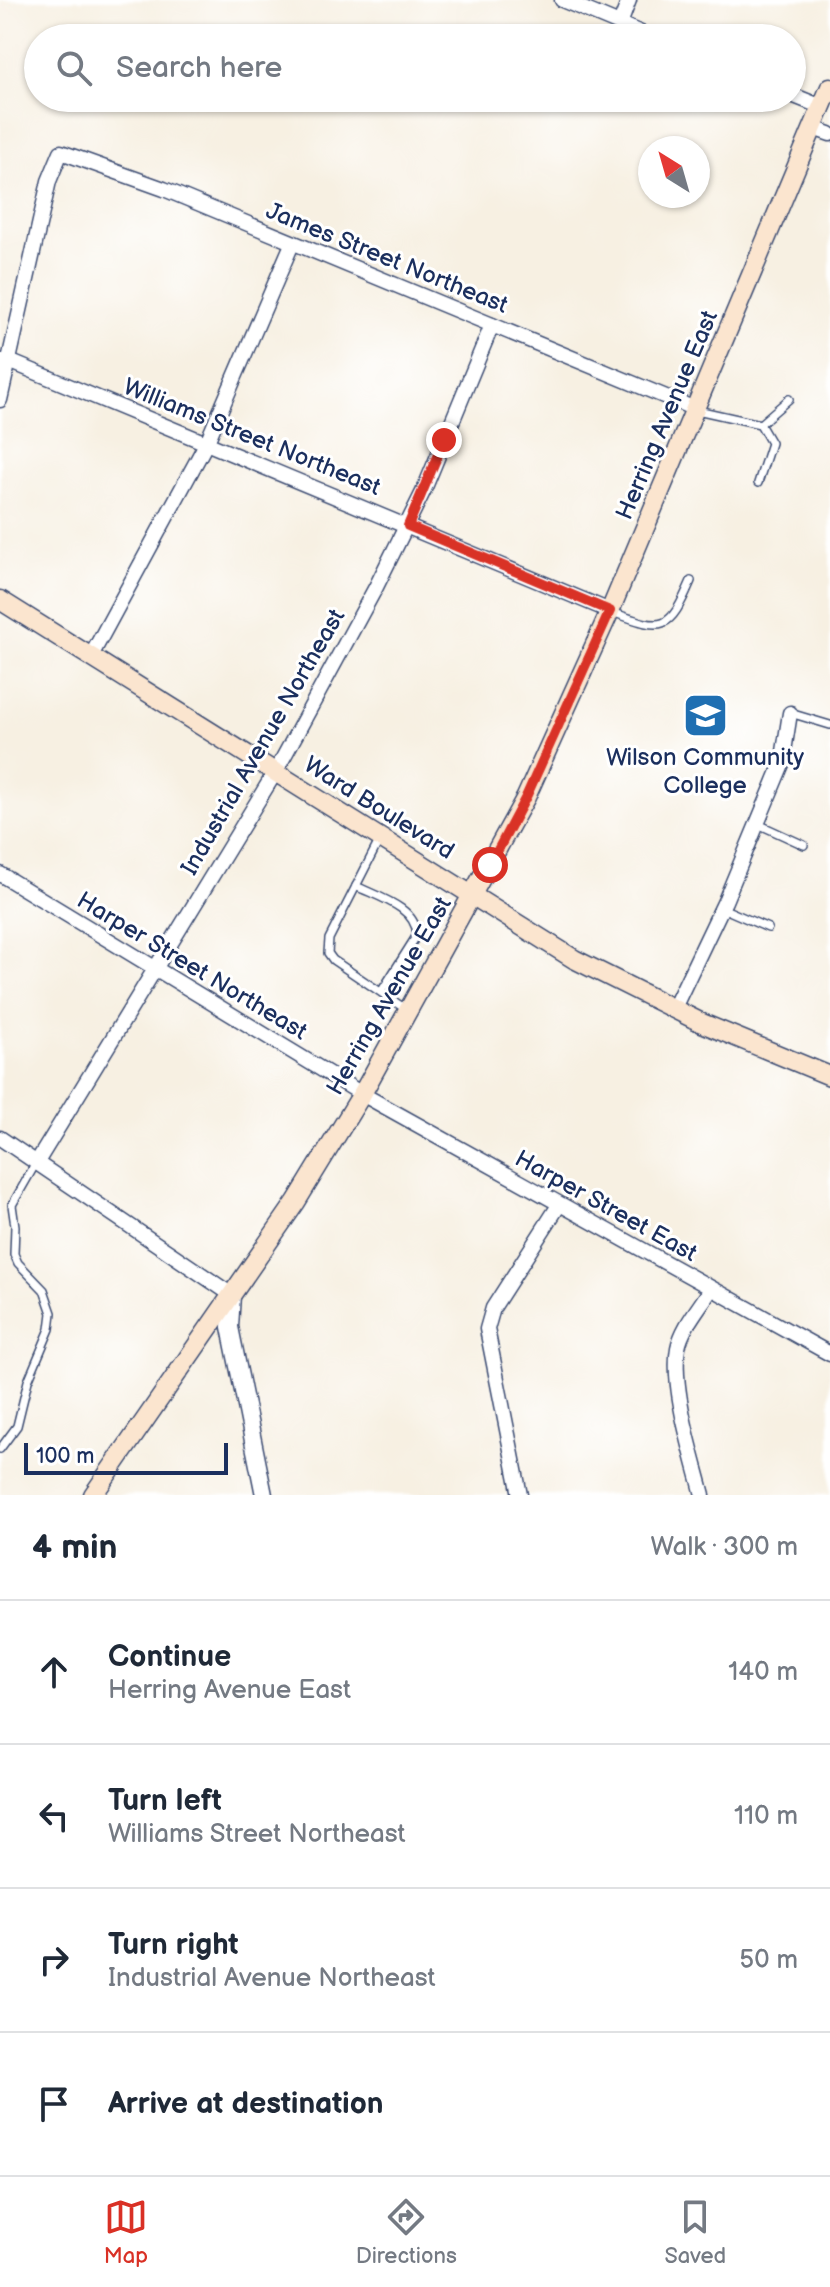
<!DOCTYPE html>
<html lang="en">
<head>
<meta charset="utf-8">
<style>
	body { margin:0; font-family:"Balsamiq Sans",sans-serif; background:#f2f2f3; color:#1f2937 }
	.compass { position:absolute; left:638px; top:136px; width:72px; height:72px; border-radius:50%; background:#fff; box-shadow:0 2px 6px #0004; rotate:323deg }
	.scale { position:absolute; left:24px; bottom:20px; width:204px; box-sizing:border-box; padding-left:8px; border:4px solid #1b2f5e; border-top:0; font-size:22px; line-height:28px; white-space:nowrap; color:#1b2f5e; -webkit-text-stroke:6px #fff; paint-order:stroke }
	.stop { position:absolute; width:24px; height:24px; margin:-18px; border:6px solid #d93025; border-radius:50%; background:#fff }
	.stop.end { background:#d93025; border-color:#fff; box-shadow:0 2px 8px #0008 }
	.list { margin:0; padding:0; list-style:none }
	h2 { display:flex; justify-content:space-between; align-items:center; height:104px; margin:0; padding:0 32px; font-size:34px }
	h2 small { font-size:26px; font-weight:400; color:#747a83 }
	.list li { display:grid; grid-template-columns:52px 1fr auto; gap:24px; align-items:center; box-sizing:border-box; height:144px; padding:0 32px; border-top:2px solid #e0e1e3 }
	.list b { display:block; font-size:30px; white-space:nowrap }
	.list p { margin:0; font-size:26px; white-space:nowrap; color:#747a83 }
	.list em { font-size:26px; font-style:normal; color:#747a83 }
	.icon { flex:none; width:44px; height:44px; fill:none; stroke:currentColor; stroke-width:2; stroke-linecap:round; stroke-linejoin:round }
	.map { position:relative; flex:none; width:830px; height:1495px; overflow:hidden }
	.search { position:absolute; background:#fff; box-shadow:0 2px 6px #0004; left:24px; right:24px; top:24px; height:88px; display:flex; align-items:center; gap:20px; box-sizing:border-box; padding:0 28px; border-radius:44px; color:#747a83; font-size:30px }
	.sheet { height:680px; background:#fff }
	nav { display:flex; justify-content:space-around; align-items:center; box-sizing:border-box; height:112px; border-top:2px solid #e0e1e3; background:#fff; font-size:22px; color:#747a83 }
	nav a { display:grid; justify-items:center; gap:4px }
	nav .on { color:#d93025 }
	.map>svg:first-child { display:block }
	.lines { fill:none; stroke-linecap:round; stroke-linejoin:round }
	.service-casing { stroke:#3c4c72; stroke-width:10 }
	.minor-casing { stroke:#3c4c72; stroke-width:17 }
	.tertiary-casing { stroke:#3c4c72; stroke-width:19 }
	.secondary-casing { stroke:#3c4c72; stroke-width:21 }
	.service { stroke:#fff; stroke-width:7 }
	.minor { stroke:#fff; stroke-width:14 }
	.tertiary { stroke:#fff; stroke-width:16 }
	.secondary { stroke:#fbe5cf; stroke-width:18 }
	.route { stroke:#d93025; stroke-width:10 }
	.labels { text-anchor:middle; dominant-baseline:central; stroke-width:6; stroke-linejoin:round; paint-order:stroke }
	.street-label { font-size:24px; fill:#1b2f5e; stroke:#fff }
	.poi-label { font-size:24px; fill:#1b2f5e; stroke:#fff }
</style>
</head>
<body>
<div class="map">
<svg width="830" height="1495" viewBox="0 0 830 1495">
	<rect width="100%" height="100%" fill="#fff"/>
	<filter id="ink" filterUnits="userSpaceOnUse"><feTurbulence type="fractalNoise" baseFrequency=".0125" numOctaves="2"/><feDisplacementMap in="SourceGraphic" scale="16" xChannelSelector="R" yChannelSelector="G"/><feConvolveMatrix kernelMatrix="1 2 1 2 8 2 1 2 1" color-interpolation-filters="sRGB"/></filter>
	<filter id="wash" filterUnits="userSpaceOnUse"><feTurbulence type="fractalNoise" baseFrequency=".006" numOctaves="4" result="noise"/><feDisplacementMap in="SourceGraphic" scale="32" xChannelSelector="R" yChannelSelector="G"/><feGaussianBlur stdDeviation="1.8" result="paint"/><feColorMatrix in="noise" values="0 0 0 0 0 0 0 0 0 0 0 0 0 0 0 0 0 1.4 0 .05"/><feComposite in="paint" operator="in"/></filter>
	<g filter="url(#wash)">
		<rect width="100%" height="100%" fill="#f7f0e2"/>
	</g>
	<g filter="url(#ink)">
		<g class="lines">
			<defs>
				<g id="service">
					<path d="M697,410L760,424L771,443L758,483"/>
					<path d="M760,424L789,399"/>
					<path d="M612,612C663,630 668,634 691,581"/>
					<path d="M790,713L830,725"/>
					<path d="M758,824L804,845"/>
					<path d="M380,839L329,939L328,953L333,960L407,1010"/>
					<path d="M356,886C378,897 416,907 417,935L381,992"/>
					<path d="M722,908L768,928"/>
					<path d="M0,1449L17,1426L28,1381L50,1329L52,1313L44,1290L18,1263L14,1254L15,1226L12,1205L36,1163"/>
				</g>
				<g id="minor">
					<path d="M562,0L653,38"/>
					<path d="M620,24L629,0"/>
					<path d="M792,95L822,107"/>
					<path d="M813,128L830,134"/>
					<path d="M1,361H9L610,611"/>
					<path d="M0,400L49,181L61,152L164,189L695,409"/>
					<path d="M91,656L207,442L292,244"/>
					<path d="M0,874L362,1094L830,1354"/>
					<path d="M673,1010L725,901L782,764L790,713"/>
					<path d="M0,1138L232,1295"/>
					<path d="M37,1162L276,771L376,587L423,492L492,325"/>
					<path d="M520,1495L487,1329L493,1308L559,1205"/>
					<path d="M703,1495C693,1456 671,1387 678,1348C682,1327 700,1307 711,1289"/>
				</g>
				<path id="tertiary" d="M232,1295L230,1327L264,1495"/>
				<g id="secondary">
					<path d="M0,600L574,959L702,1023L830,1076"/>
					<path d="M93,1495L296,1202L362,1094L526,797L610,611L830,87"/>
				</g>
			</defs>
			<!-- service casing -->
			<use href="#service" class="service-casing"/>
			<!-- minor casing -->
			<use href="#minor" class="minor-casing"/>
			<!-- tertiary casing -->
			<use href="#tertiary" class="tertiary-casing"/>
			<!-- secondary casing -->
			<use href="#secondary" class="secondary-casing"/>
			<!-- service -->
			<use href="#service" class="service"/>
			<!-- minor -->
			<use href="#minor" class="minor"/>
			<!-- tertiary -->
			<use href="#tertiary" class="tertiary"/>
			<!-- secondary -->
			<use href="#secondary" class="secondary"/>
		</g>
	</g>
	<g class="lines" filter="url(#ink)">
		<!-- route -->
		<path class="route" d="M444,440L408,526L610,611L526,797L490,865"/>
	</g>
	<!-- icons -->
	<defs>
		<symbol id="university-square" viewBox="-11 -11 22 22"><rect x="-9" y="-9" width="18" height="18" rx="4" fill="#1f6fb2" stroke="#fff"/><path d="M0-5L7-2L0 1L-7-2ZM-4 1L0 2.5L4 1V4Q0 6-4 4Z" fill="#fff"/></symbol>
	</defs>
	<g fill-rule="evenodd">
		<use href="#university-square" x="680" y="690" width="51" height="51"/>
	</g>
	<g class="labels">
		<!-- street labels -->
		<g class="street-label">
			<text transform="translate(387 258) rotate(22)">James Street Northeast</text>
			<text transform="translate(667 415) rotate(-67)">Herring Avenue East</text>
			<text transform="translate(252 437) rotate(22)">Williams Street Northeast</text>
			<text transform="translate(263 742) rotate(-60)">Industrial Avenue Northeast</text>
			<text transform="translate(379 808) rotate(32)">Ward Boulevard</text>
			<text transform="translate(192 966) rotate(31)">Harper Street Northeast</text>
			<text transform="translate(389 996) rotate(-60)">Herring Avenue East</text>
			<text transform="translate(606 1206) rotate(29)">Harper Street East</text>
		</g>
		<!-- poi labels -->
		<g class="poi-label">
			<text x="705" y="757">Wilson Community<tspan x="705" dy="28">College</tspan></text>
		</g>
	</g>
</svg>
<svg class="compass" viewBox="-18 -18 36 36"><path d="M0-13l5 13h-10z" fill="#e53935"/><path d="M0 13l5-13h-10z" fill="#747a83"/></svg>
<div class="scale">100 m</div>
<div class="stop" style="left:490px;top:865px"></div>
<div class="stop end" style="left:444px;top:440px"></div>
<div class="search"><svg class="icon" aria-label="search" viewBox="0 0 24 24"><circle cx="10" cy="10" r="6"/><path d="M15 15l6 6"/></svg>Search here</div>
</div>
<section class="sheet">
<h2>4 min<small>Walk · 300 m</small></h2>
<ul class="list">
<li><svg class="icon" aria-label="ahead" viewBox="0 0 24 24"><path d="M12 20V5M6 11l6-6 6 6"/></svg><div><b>Continue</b><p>Herring Avenue East</p></div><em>140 m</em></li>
<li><svg class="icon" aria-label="left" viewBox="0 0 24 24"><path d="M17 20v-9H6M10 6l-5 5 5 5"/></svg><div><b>Turn left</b><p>Williams Street Northeast</p></div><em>110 m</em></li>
<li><svg class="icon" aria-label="right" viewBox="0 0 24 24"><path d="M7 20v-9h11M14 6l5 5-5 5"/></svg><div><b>Turn right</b><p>Industrial Avenue Northeast</p></div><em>50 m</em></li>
<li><svg class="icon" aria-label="arrive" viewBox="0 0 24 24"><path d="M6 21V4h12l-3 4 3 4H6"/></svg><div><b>Arrive at destination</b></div></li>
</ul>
</section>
<nav>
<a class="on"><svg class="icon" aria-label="map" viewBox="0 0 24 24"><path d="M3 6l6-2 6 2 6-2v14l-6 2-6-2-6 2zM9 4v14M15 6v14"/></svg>Map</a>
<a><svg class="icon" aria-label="directions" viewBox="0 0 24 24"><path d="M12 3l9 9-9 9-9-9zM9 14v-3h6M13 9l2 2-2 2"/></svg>Directions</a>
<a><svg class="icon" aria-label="saved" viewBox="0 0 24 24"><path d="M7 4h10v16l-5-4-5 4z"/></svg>Saved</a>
</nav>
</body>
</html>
